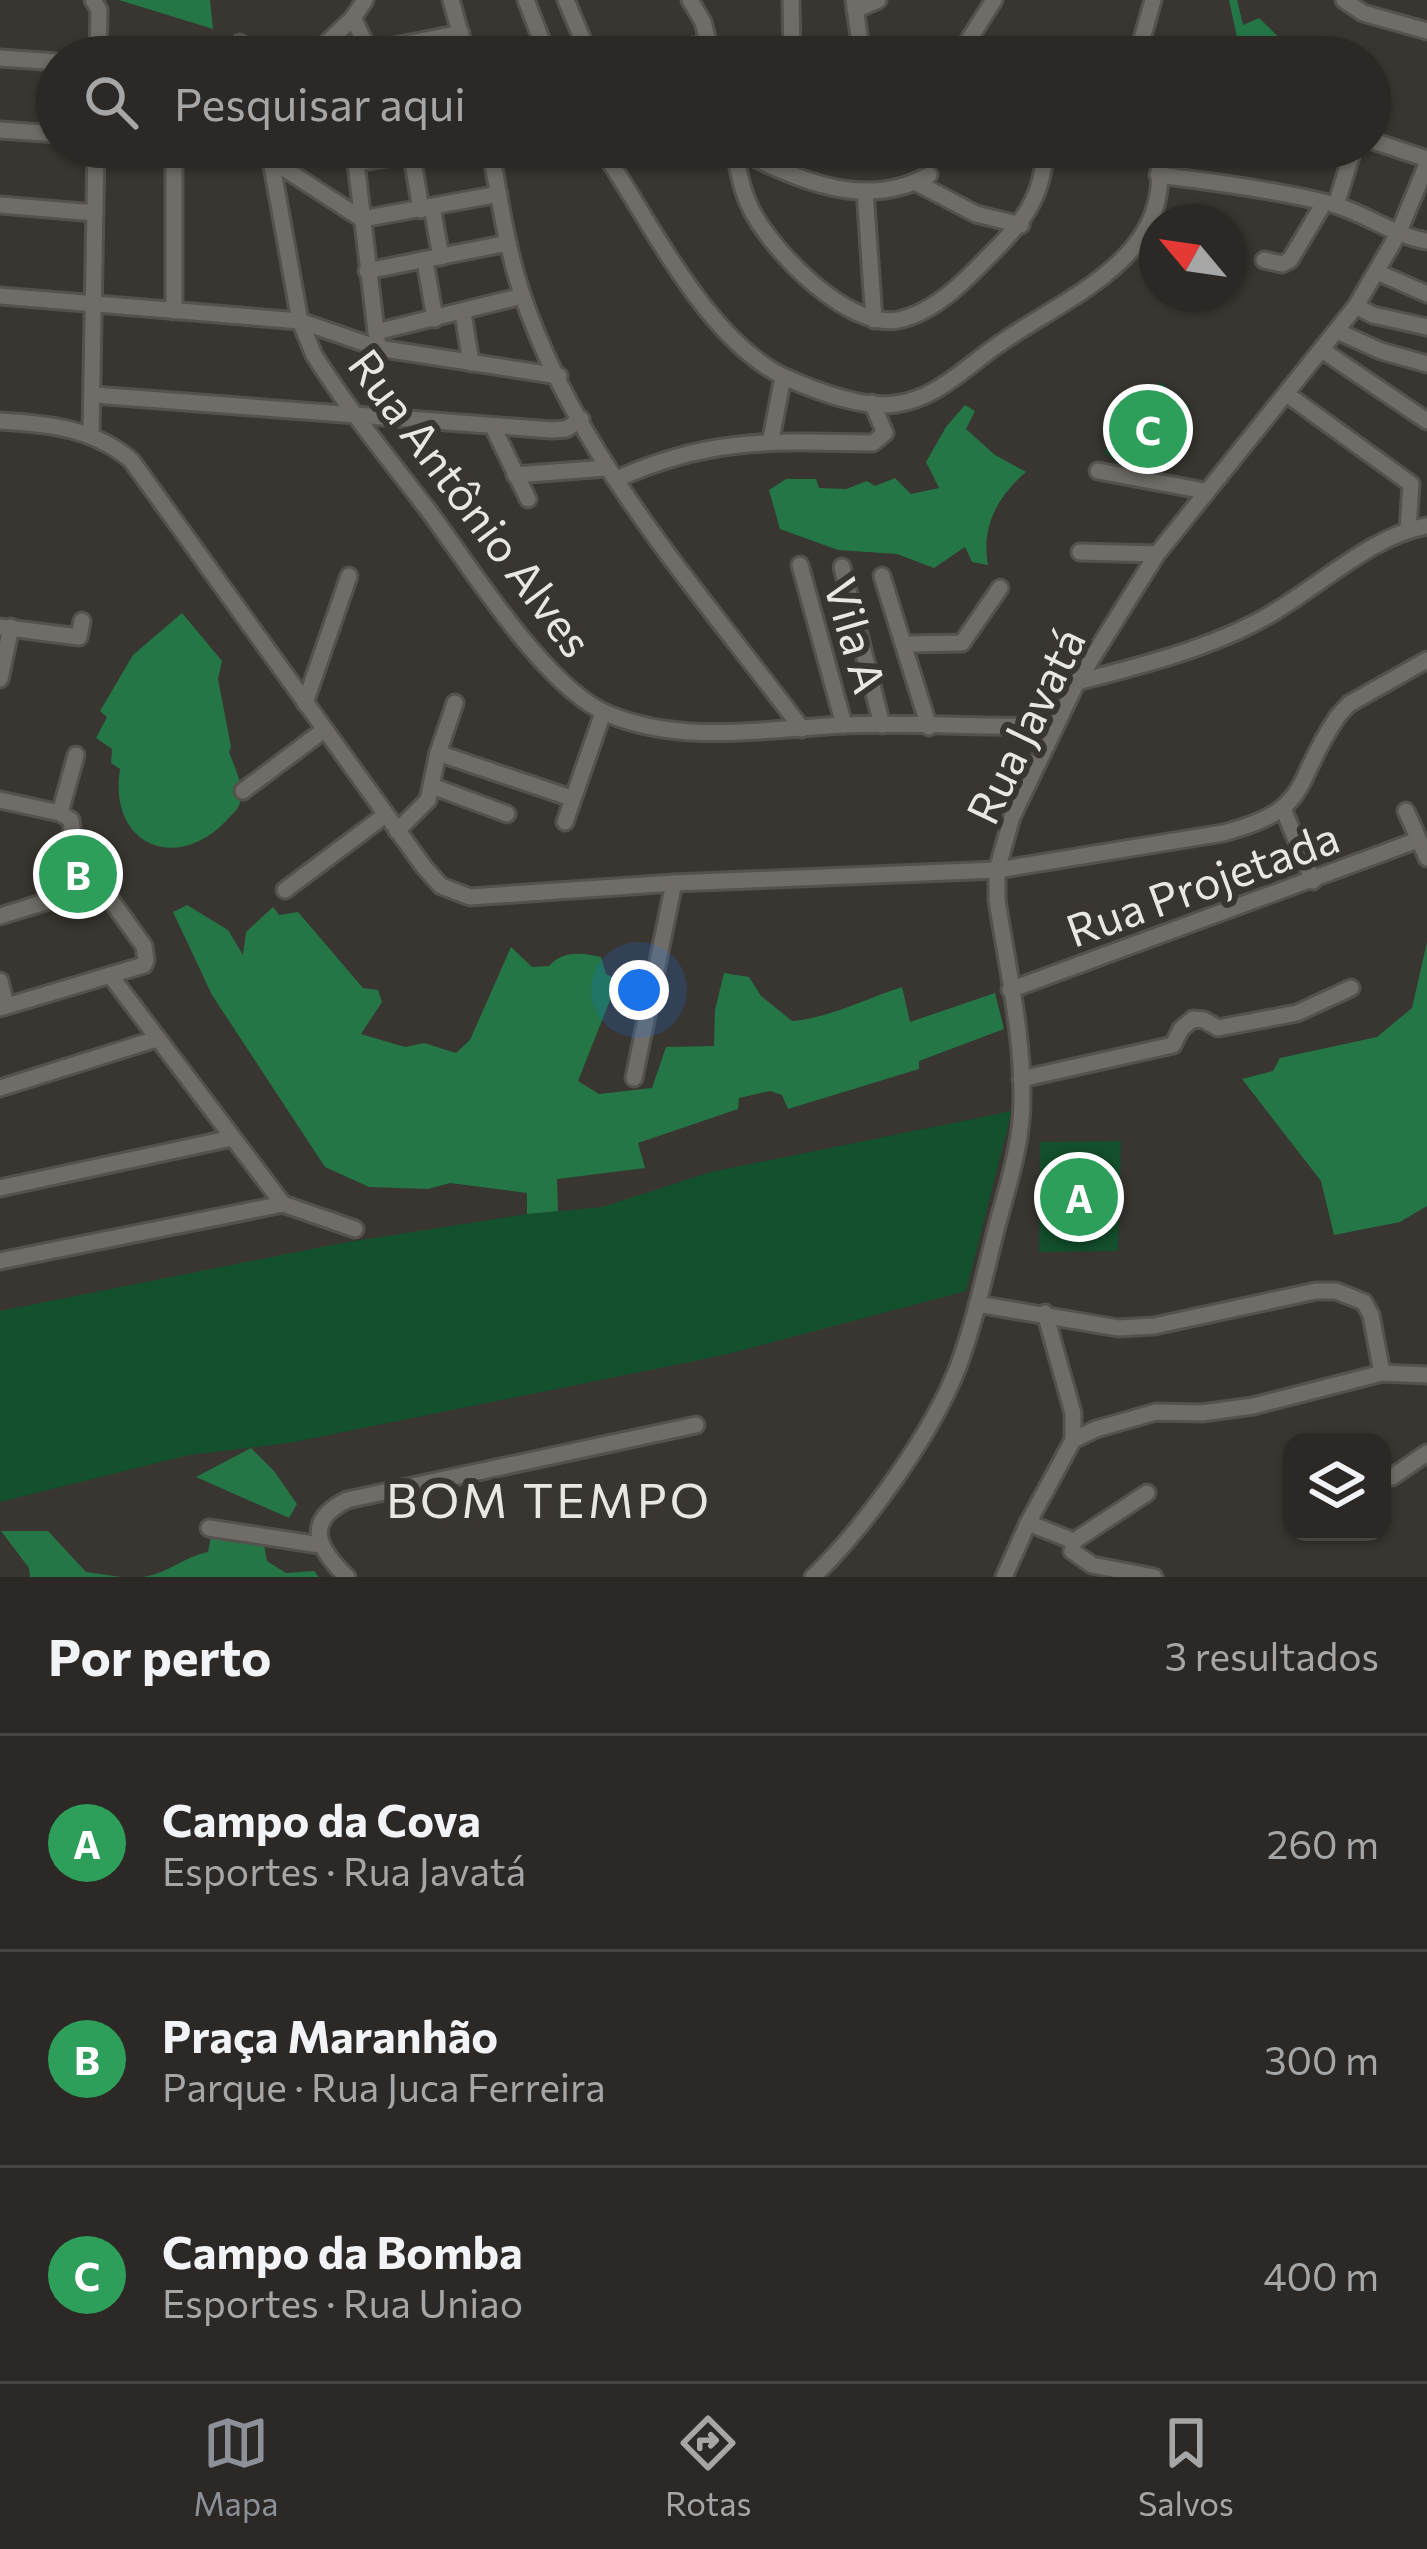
<!DOCTYPE html>
<html lang="pt">
<head>
<meta charset="utf-8">
<style>
	body { margin:0; font-family:Commissioner,sans-serif; background:#373432; color:#f1f3f6 }
	.controls { position:absolute; right:36px; bottom:36px; display:grid; overflow:hidden; border-radius:24px; box-shadow:0 3px 9px #0004 }
	.controls button { width:108px; height:108px; display:grid; place-items:center; padding:0; border:0; border-bottom:3px solid #474442; background:#2b2825; color:#f1f3f6; font:60px sans-serif }
	.compass { position:absolute; left:1139px; top:204px; width:108px; height:108px; border-radius:50%; background:#2b2825; box-shadow:0 3px 9px #0004; rotate:299deg }
	.you { position:absolute; left:639px; top:990px; width:42px; height:42px; margin:-30px; border:9px solid #fff; border-radius:50%; background:#1a73e8; box-shadow:0 0 0 18px #1a73e833 }
	.badge { display:grid; place-items:center; width:78px; height:78px; border-radius:50%; background:#8c9099; color:#fff; font-size:39px; font-weight:700 }
	.pin { position:absolute; translate:-50% -50%; border:6px solid #fff; box-shadow:0 3px 12px #0006 }
	.list { margin:0; padding:0; list-style:none }
	h2 { display:flex; justify-content:space-between; align-items:center; height:156px; margin:0; padding:0 48px; font-size:51px }
	h2 small { font-size:39px; font-weight:400; color:#a6a6a7 }
	.list li { display:grid; grid-template-columns:78px 1fr auto; gap:36px; align-items:center; box-sizing:border-box; height:216px; padding:0 48px; border-top:3px solid #474442 }
	.list b { display:block; font-size:45px; white-space:nowrap }
	.list p { margin:0; font-size:39px; white-space:nowrap; color:#a6a6a7 }
	.list em { font-size:39px; font-style:normal; color:#a6a6a7 }
	.icon { flex:none; width:66px; height:66px; fill:none; stroke:currentColor; stroke-width:2; stroke-linecap:round; stroke-linejoin:round }
	.map { position:relative; flex:none; width:1427px; height:1577px; overflow:hidden }
	.search { position:absolute; background:#2b2825; box-shadow:0 3px 9px #0004; left:36px; right:36px; top:36px; height:132px; display:flex; align-items:center; gap:30px; box-sizing:border-box; padding:0 42px; border-radius:66px; color:#a6a6a7; font-size:45px }
	.sheet { height:804px; background:#2b2825 }
	nav { display:flex; justify-content:space-around; align-items:center; box-sizing:border-box; height:168px; border-top:3px solid #474442; background:#2b2825; font-size:33px; color:#a6a6a7 }
	nav a { display:grid; justify-items:center; gap:6px }
	nav .on { color:#8c9099 }
	.map>svg:first-child { display:block }
	.green { fill:#13502d }
	.forest { fill:#247646 }
	.lines { fill:none; stroke-linecap:round; stroke-linejoin:round }
	.minor-casing { stroke:#55524e; stroke-width:21 }
	.minor { stroke:#706c67; stroke-width:15 }
	.labels { text-anchor:middle; dominant-baseline:central; stroke-width:12; stroke-linejoin:round; paint-order:stroke }
	.street-label { font-size:45px; fill:#e9e7e4; stroke:#393531 }
	.neighbourhood-label { font-size:48px; letter-spacing:3px; fill:#e9e7e4; stroke:#393531 }
</style>
</head>
<body>
<div class="map">
<svg width="1427" height="1577" viewBox="0 0 1427 1577">
	<rect width="100%" height="100%" fill="#393531"/>
	<!-- green -->
	<g class="green">
		<path d="M1161,382L1190,407L1136,477L1104,452Z"/>
		<path d="M1012,1111L966,1291L724,1355L289,1443L189,1455L0,1502V1311L342,1243L527,1214L602,1207L711,1172Z"/>
		<path d="M1121,1141L1118,1251L1039,1252L1040,1142Z"/>
	</g>
	<!-- forest -->
	<g class="forest">
		<path d="M119,0H210L213,29Z"/>
		<path d="M1229,0H1237L1243,25L1259,18L1293,51L1287,57H1251L1238,42Z"/>
		<path d="M965,405L975,411L966,429L995,455L1026,472C997,497 981,527 988,565L972,562L965,547L934,568L897,554L838,550L780,529L769,490L786,479H816L819,488L846,489L867,481L875,486L895,478L911,494L939,488L926,462L946,427Z"/>
		<path d="M182,613L222,661L218,679L231,747L229,752C234,766 243,783 241,798C240,809 233,813 226,821C175,874 108,844 120,769L111,763L112,749L96,738L107,717L100,711L133,655Z"/>
		<path d="M187,905L228,930L243,955L246,932L273,907L279,915L298,912L363,988L378,990L382,1002L361,1034L405,1047L424,1043L456,1053L470,1040L511,947L532,967L549,966C564,950 581,953 601,957L606,974L618,980L578,1081L599,1094L652,1088L666,1047L714,1046L715,1010L724,973L749,977L761,996L792,1021C829,1018 865,999 902,987L910,1022L995,993L1004,1029L919,1061V1069L788,1109L782,1095L770,1091L739,1098L738,1109L638,1143L645,1168L557,1179L558,1211L527,1214V1193L450,1183L428,1189L369,1187L325,1167L212,995L173,912Z"/>
		<path d="M1427,942V1206L1400,1222L1334,1235L1321,1181L1242,1079L1273,1071L1280,1058L1377,1037L1412,1008Z"/>
		<path d="M251,1448L274,1471L297,1504L289,1518L196,1477Z"/>
		<path d="M1,1531H48L86,1572L121,1577H30L29,1568Z"/>
		<path d="M211,1536L263,1539L267,1561L286,1573L314,1571L319,1577H142C168,1574 183,1557 208,1552Z"/>
	</g>
	<g class="lines">
		<defs>
			<g id="minor">
				<path d="M93,0L99,10L98,57"/>
				<path d="M451,0L467,57"/>
				<path d="M526,0L548,57"/>
				<path d="M566,0L590,57"/>
				<path d="M690,0L703,22L712,57"/>
				<path d="M791,0L792,57"/>
				<path d="M854,0L862,57"/>
				<path d="M1344,0L1363,13L1427,31"/>
				<path d="M855,10L878,0"/>
				<path d="M353,18L369,51L461,33"/>
				<path d="M240,43L241,57"/>
				<path d="M312,57L353,18L365,0"/>
				<path d="M654,57L656,53L709,43"/>
				<path d="M958,57L994,0"/>
				<path d="M1137,57L1153,0"/>
				<path d="M0,58L57,62"/>
				<path d="M0,130L57,134"/>
				<path d="M1370,140L1427,159"/>
				<path d="M267,147L271,160L362,219"/>
				<path d="M348,147L356,163L378,348"/>
				<path d="M490,147C499,195 506,245 521,291C575,456 700,592 802,729"/>
				<path d="M600,147C650,219 706,343 789,379C819,392 863,409 896,404C940,398 969,363 1005,340C1074,293 1181,253 1156,147"/>
				<path d="M734,147C738,169 741,189 751,209C772,251 847,329 898,320C933,313 963,283 987,258C1019,227 1046,196 1044,148"/>
				<path d="M735,149C796,178 863,212 929,175"/>
				<path d="M665,150L666,147"/>
				<path d="M412,156L421,210"/>
				<path d="M271,160L300,321L314,355C348,409 389,459 428,510C470,566 545,688 608,714C682,745 766,729 843,725C913,722 984,728 1054,726"/>
				<path d="M356,163L453,147"/>
				<path d="M1158,175C1216,182 1275,190 1332,204C1365,213 1392,235 1427,241"/>
				<path d="M915,182L976,214L1021,225"/>
				<path d="M865,191L874,320"/>
				<path d="M0,205L95,213"/>
				<path d="M1336,205L1354,147"/>
				<path d="M432,207L441,257"/>
				<path d="M362,219L499,194"/>
				<path d="M1264,260L1282,264L1290,260L1324,203"/>
				<path d="M425,261L435,319"/>
				<path d="M367,271L508,243"/>
				<path d="M1377,272L1427,294"/>
				<path d="M0,296L300,321L378,348L559,376"/>
				<path d="M1356,306L1373,315L1427,327"/>
				<path d="M174,311V147"/>
				<path d="M463,313L471,363"/>
				<path d="M1337,331L1381,351L1427,364"/>
				<path d="M376,332L522,296"/>
				<path d="M1322,350L1427,421"/>
				<path d="M94,395L552,430L566,429L581,419"/>
				<path d="M1288,395L1411,484L1408,530"/>
				<path d="M0,421C50,424 92,428 131,460L424,867L441,886L470,897L674,883L997,870L1223,833C1315,809 1291,784 1338,716L1349,704L1427,660"/>
				<path d="M493,427L528,499"/>
				<path d="M91,434L96,147"/>
				<path d="M771,439L783,377"/>
				<path d="M1098,471L1205,491"/>
				<path d="M515,475L607,468"/>
				<path d="M617,479C709,437 775,441 873,443L885,433L872,403"/>
				<path d="M1080,552L1157,554"/>
				<path d="M800,565L844,725"/>
				<path d="M842,567L882,725"/>
				<path d="M882,576L929,727"/>
				<path d="M0,627L79,637L82,621"/>
				<path d="M904,644L962,643L1000,588"/>
				<path d="M0,679L11,627"/>
				<path d="M1077,682C1139,666 1208,649 1264,618C1314,591 1371,535 1427,526"/>
				<path d="M305,703L349,576"/>
				<path d="M438,753L571,798"/>
				<path d="M432,786L507,814"/>
				<path d="M243,791L324,730"/>
				<path d="M0,800L60,813L71,820L73,838L58,897"/>
				<path d="M1284,811L1313,881"/>
				<path d="M1406,811L1427,858"/>
				<path d="M60,813L76,755"/>
				<path d="M565,822L603,713"/>
				<path d="M397,831L428,800L438,753L455,703"/>
				<path d="M285,890L384,816"/>
				<path d="M0,916L100,885"/>
				<path d="M110,975L283,1204L355,1229"/>
				<path d="M0,981L6,1006"/>
				<path d="M1010,990L1418,840"/>
				<path d="M0,1008L144,965L146,960L144,946L100,885L73,838"/>
				<path d="M634,1078L674,883"/>
				<path d="M1021,1079L1173,1045L1181,1029L1193,1019L1204,1020L1218,1028L1297,1013L1351,988"/>
				<path d="M0,1088L156,1039"/>
				<path d="M0,1188L232,1138"/>
				<path d="M0,1261L283,1204"/>
				<path d="M977,1304L1118,1328L1154,1326L1316,1291H1336L1364,1302L1371,1315L1382,1373"/>
				<path d="M1073,1440L1096,1429L1156,1412L1202,1413L1253,1406L1382,1373L1427,1375"/>
				<path d="M1392,1477L1427,1453"/>
				<path d="M1028,1523L1074,1541L1147,1493"/>
				<path d="M209,1528L320,1545"/>
				<path d="M1074,1541L1072,1551L1092,1565L1154,1577"/>
				<path d="M347,1577C319,1550 302,1522 347,1500L696,1425"/>
				<path d="M813,1577C865,1527 932,1434 958,1367C975,1321 985,1273 997,1226C1008,1185 1022,1143 1022,1100C1023,1034 1007,966 997,900V870L1012,817L1077,682L1157,554L1356,306L1398,234L1427,164"/>
				<path d="M1004,1577L1028,1523L1073,1440V1413L1045,1313"/>
			</g>
		</defs>
		<!-- minor casing -->
		<use href="#minor" class="minor-casing"/>
		<!-- minor -->
		<use href="#minor" class="minor"/>
	</g>
	<g class="labels">
		<!-- street labels -->
		<g class="street-label">
			<text transform="translate(472 502) rotate(53)">Rua Antônio Alves</text>
			<text transform="translate(857 635) rotate(74)">Vila A</text>
			<text transform="translate(1024 725) rotate(-64)">Rua Javatá</text>
			<text transform="translate(1202 882) rotate(-20)">Rua Projetada</text>
		</g>
		<!-- neighbourhood labels -->
		<g class="neighbourhood-label">
			<text x="549" y="1498">BOM TEMPO</text>
		</g>
	</g>
</svg>
<div class="controls">
<button><svg class="icon" aria-label="layers" viewBox="0 0 24 24"><path d="M12 4l9 5-9 5-9-5zM3 14l9 5 9-5"/></svg></button>
</div>
<svg class="compass" viewBox="-18 -18 36 36"><path d="M0-13l5 13h-10z" fill="#e53935"/><path d="M0 13l5-13h-10z" fill="#a6a6a7"/></svg>
<div class="you"></div>
<div class="pin badge" style="left:1079px;top:1197px;background:#2e9e5b">A</div>
<div class="pin badge" style="left:78px;top:874px;background:#2e9e5b">B</div>
<div class="pin badge" style="left:1148px;top:429px;background:#2e9e5b">C</div>
<div class="search"><svg class="icon" aria-label="search" viewBox="0 0 24 24"><circle cx="10" cy="10" r="6"/><path d="M15 15l6 6"/></svg>Pesquisar aqui</div>
</div>
<section class="sheet">
<h2>Por perto<small>3 resultados</small></h2>
<ul class="list">
<li><span class="badge" style="background:#2e9e5b">A</span><div><b>Campo da Cova</b><p>Esportes · Rua Javatá</p></div><em>260 m</em></li>
<li><span class="badge" style="background:#2e9e5b">B</span><div><b>Praça Maranhão</b><p>Parque · Rua Juca Ferreira</p></div><em>300 m</em></li>
<li><span class="badge" style="background:#2e9e5b">C</span><div><b>Campo da Bomba</b><p>Esportes · Rua Uniao</p></div><em>400 m</em></li>
</ul>
</section>
<nav>
<a class="on"><svg class="icon" aria-label="map" viewBox="0 0 24 24"><path d="M3 6l6-2 6 2 6-2v14l-6 2-6-2-6 2zM9 4v14M15 6v14"/></svg>Mapa</a>
<a><svg class="icon" aria-label="directions" viewBox="0 0 24 24"><path d="M12 3l9 9-9 9-9-9zM9 14v-3h6M13 9l2 2-2 2"/></svg>Rotas</a>
<a><svg class="icon" aria-label="saved" viewBox="0 0 24 24"><path d="M7 4h10v16l-5-4-5 4z"/></svg>Salvos</a>
</nav>
</body>
</html>
